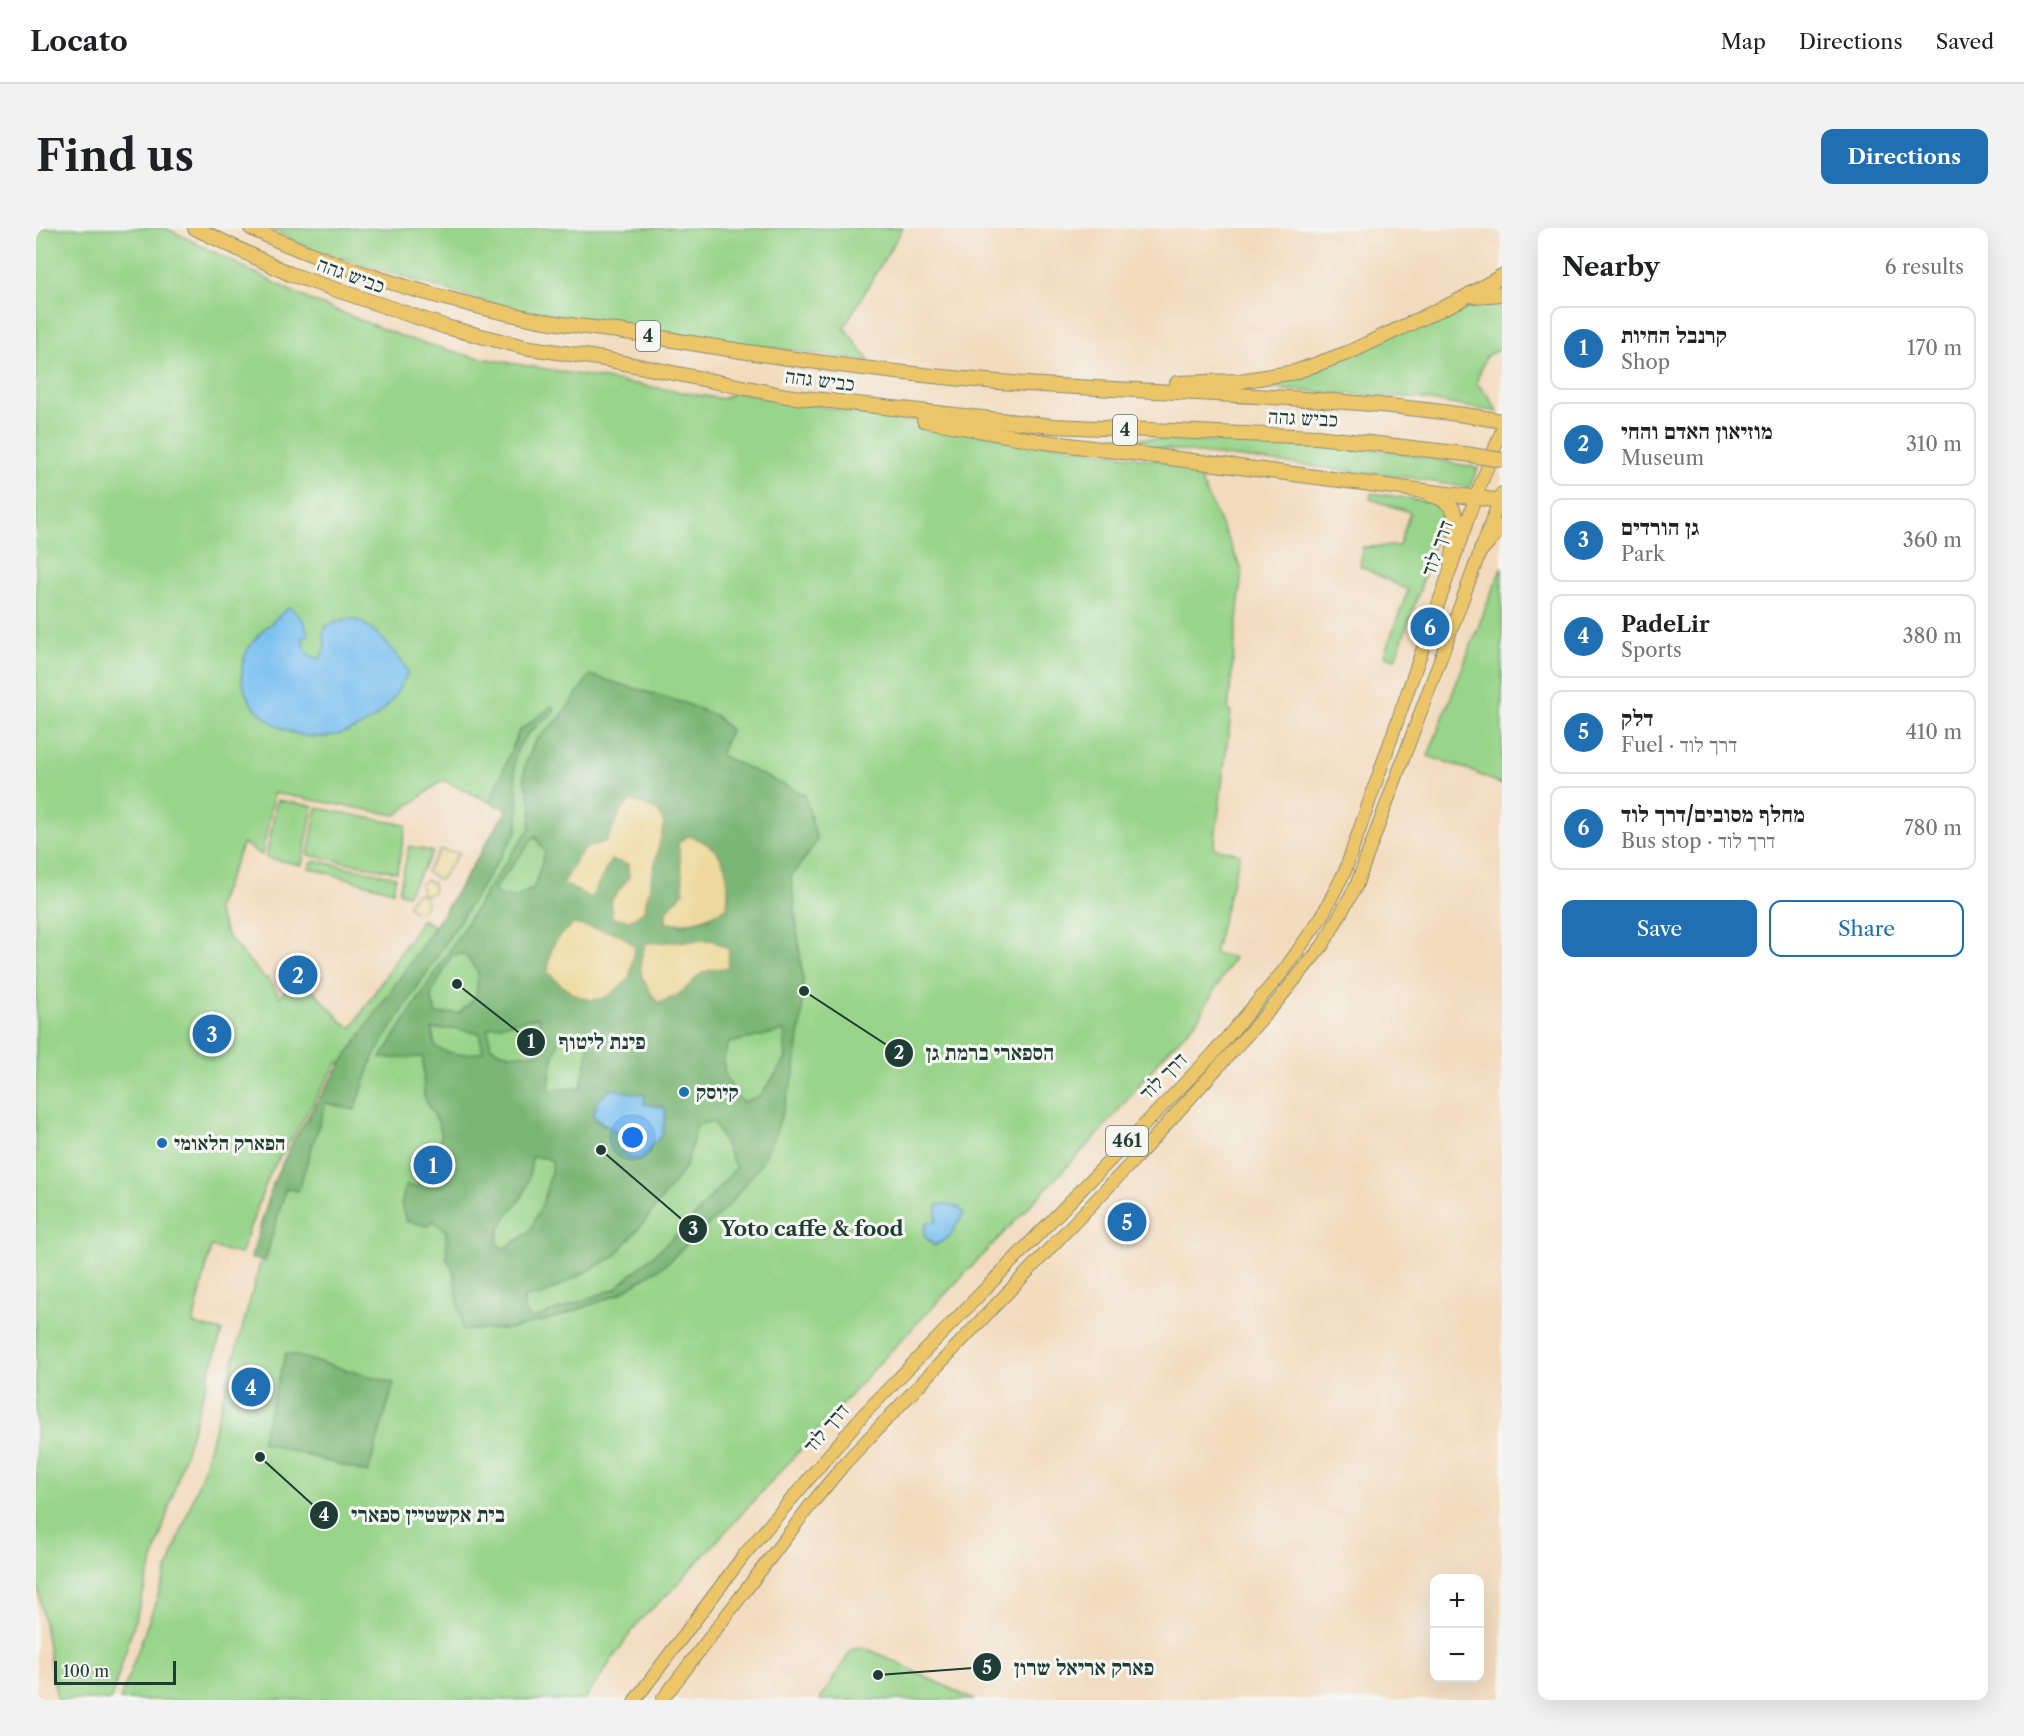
<!DOCTYPE html>
<html lang="en">
<head>
<meta charset="utf-8">
<style>
	body { margin:0; font-family:"Libre Caslon Text","Frank Ruhl Libre",serif; background:#f2f2f2; color:#202124 }
	.controls { position:absolute; right:18px; bottom:18px; display:grid; overflow:hidden; border-radius:12px; box-shadow:0 6px 24px #0002 }
	.controls button { width:54px; height:54px; display:grid; place-items:center; padding:0; border:0; border-bottom:2px solid #e0e0e0; background:#fff; color:#202124; font:30px sans-serif }
	.scale { position:absolute; left:18px; bottom:15px; width:122px; box-sizing:border-box; padding-left:6px; border:3px solid #1f3d34; border-top:0; font-size:16px; line-height:21px; white-space:nowrap; color:#1f3d34; -webkit-text-stroke:4px #f6f6f2; paint-order:stroke }
	.you { position:absolute; left:597px; top:910px; width:21px; height:21px; margin:-15px; border:4px solid #fff; border-radius:50%; background:#1a73e8; box-shadow:0 0 0 9px #1a73e833 }
	.badge { display:grid; place-items:center; width:39px; height:39px; border-radius:50%; background:#1f6fb2; color:#fff; font-size:20px; font-weight:700 }
	.pin { position:absolute; translate:-50% -50%; border:3px solid #fff; box-shadow:0 2px 6px #0006 }
	.list { margin:0; padding:0; list-style:none }
	h2 { display:flex; justify-content:space-between; align-items:center; height:78px; margin:0; padding:0 24px; font-size:26px }
	h2 small { font-size:20px; font-weight:400; color:#757577 }
	.list li { display:grid; grid-template-columns:39px 1fr auto; gap:18px; align-items:center; box-sizing:border-box; height:84px; margin:0 12px 12px; padding:0 12px; border:2px solid #e0e0e0; border-radius:12px }
	.list b { display:block; font-size:22px; white-space:nowrap }
	.list p { margin:0; font-size:20px; white-space:nowrap; color:#757577 }
	.list em { font-size:20px; font-style:normal; color:#757577 }
	.actions { display:flex; gap:12px; padding:18px 24px }
	.actions a { flex:1; padding:14px 0; border:2px solid #1f6fb2; border-radius:12px; text-align:center; font-size:21px; color:#1f6fb2 }
	.actions .main { background:#1f6fb2; color:#fff }
	.map { position:relative; flex:none; width:1466px; height:1472px; overflow:hidden; border-radius:12px }
	header { display:flex; align-items:center; gap:36px; box-sizing:border-box; height:84px; padding:0 30px; background:#fff; border-bottom:2px solid #e0e0e0 }
	header strong { font-size:28px }
	nav { display:flex; gap:33px; margin-inline-start:auto; font-size:21px }
	.intro { display:flex; align-items:center; justify-content:space-between; box-sizing:border-box; height:144px; padding:0 36px }
	h1 { margin:0; font-size:42px }
	.button { padding:15px 27px; border-radius:12px; background:#1f6fb2; color:#fff; font-size:21px; font-weight:700 }
	main { display:flex; gap:36px; padding:0 36px }
	aside { flex:1; background:#fff; border-radius:12px; box-shadow:0 6px 24px #0002 }
	.map>svg:first-child { display:block }
	.green { fill:#98d489; stroke:#5c885e; stroke-width:1.5; fill-rule:evenodd }
	.forest { fill:#7ab675; stroke:#4c7a54; stroke-width:1.5; fill-rule:evenodd }
	.sand { fill:#eeda9e; stroke:#868c69; stroke-width:1.5 }
	.water { fill:#7ac0f1; stroke:#4c7e92; stroke-width:1.5 }
	.lines { fill:none; stroke-linecap:round; stroke-linejoin:round }
	.primary-casing { stroke:#898c79; stroke-width:14 }
	.trunk-casing { stroke:#898c79; stroke-width:16 }
	.primary { stroke:#ecc669; stroke-width:12 }
	.trunk { stroke:#ecc669; stroke-width:14 }
	.trunk-bridge-casing { stroke:#898c79; stroke-width:16; stroke-linecap:butt }
	.trunk-bridge { stroke:#ecc669; stroke-width:14 }
	.poi-dot { fill:#1f6fb2; stroke:#f6f6f2; stroke-width:2 }
	.labels { text-anchor:middle; dominant-baseline:central; stroke-width:6; stroke-linejoin:round; paint-order:stroke }
	.shield { fill:#f6f6f2; stroke:#60746d; stroke-width:1.5 }
	.shield-label { font-size:18px; font-weight:bold; fill:#1f3d34 }
	.street-label { font-size:20px; fill:#1f3d34; stroke:#f6f6f2 }
	.poi-label { font-size:20px; font-weight:bold; fill:#1f3d34; stroke:#f6f6f2; text-anchor:start }
	.leader { fill:none; stroke:#1f3d34; stroke-width:2 }
	.callout-dot { fill:#1f3d34; stroke:#f6f6f2; stroke-width:2 }
	.mark-label { font-size:18px; text-anchor:middle; font-weight:bold; fill:#fff }
	.callout-label { font-size:21px; text-anchor:middle; font-weight:bold; fill:#1f3d34; stroke:#f6f6f2; stroke-width:6; stroke-linejoin:round; paint-order:stroke }
</style>
</head>
<body>
<header>
<strong>Locato</strong>
<nav><a>Map</a><a>Directions</a><a>Saved</a></nav>
</header>
<div class="intro"><h1>Find us</h1><a class="button">Directions</a></div>
<main>
<div class="map">
<svg width="1466" height="1472" viewBox="0 0 1466 1472">
	<rect width="100%" height="100%" fill="#f6f6f2"/>
	<filter id="ink" filterUnits="userSpaceOnUse"><feTurbulence type="fractalNoise" baseFrequency=".0167" numOctaves="2"/><feDisplacementMap in="SourceGraphic" scale="12" xChannelSelector="R" yChannelSelector="G"/><feConvolveMatrix kernelMatrix="1 2 1 2 8 2 1 2 1" color-interpolation-filters="sRGB"/></filter>
	<filter id="wash" filterUnits="userSpaceOnUse"><feTurbulence type="fractalNoise" baseFrequency=".008" numOctaves="4" result="noise"/><feDisplacementMap in="SourceGraphic" scale="24" xChannelSelector="R" yChannelSelector="G"/><feGaussianBlur stdDeviation="1.35" result="paint"/><feColorMatrix in="noise" values="0 0 0 0 0 0 0 0 0 0 0 0 0 0 0 0 0 1.4 0 .05"/><feComposite in="paint" operator="in"/></filter>
	<g filter="url(#wash)">
		<rect width="100%" height="100%" fill="#f3dbbe"/>
		<!-- green -->
		<g class="green">
			<path d="M0,0H130L271,71L370,110L433,128L687,171L699,164L911,200L1158,238L1206,342L1192,483L1195,484L1178,620L1204,626L1178,725L1198,730L1159,795L1125,830L1066,902L847,1131L636,1362L603,1393L548,1472H84L166,1246L244,963L306,837L302,834L234,945L204,1026L175,1019L157,1096L186,1103L75,1472H21L0,1348ZM407,552L471,582L399,699L386,691L316,800L308,796L275,760L263,765L251,761L244,769L231,750H228L192,709L180,681L207,615L226,627L238,565L360,587Z"/>
			<path d="M233,0H867L808,99L833,133L603,102L474,81L275,21Z"/>
			<path d="M1441,78L1466,79V120L1450,128L1440,155L1451,166L1462,184L1380,170L1188,158L1223,157L1419,82Z"/>
			<path d="M994,205L1347,222L1442,240L1433,260L1376,250Z"/>
			<path d="M1335,265L1394,274L1407,282C1394,333 1378,382 1359,431L1348,427L1372,362L1324,338L1327,319L1363,318L1374,284L1334,271Z"/>
			<path d="M1466,338V557L1433,542L1392,528Z"/>
			<path d="M241,572L277,578L266,637L230,630Z"/>
			<path d="M281,580L370,597L361,644L272,627Z"/>
			<path d="M373,618L397,624L371,667L363,664Z"/>
			<path d="M281,633L360,649L357,663L273,640L275,635Z"/>
			<path d="M830,1420L938,1472H784L816,1421Z"/>
		</g>
		<!-- forest -->
		<g class="forest">
			<path d="M554,447L648,475L680,488L694,502L684,527L769,567L781,613L755,649L767,751L766,786L758,847L740,904L725,936L692,978L630,1036L583,1066L522,1089L474,1101L427,1102L417,1041L411,1032L410,1003L397,993L391,998L370,993L365,976L370,957L381,960L389,929L399,932L405,909L403,896L388,869L387,829L345,830L461,647L494,600L496,578L488,550L489,537L499,513L524,490ZM585,583L613,654L608,683L575,673L593,649L592,636L575,631L554,670L527,655L547,621L571,613ZM499,608L509,624L498,660L481,669L463,668L458,661ZM648,664L674,689L648,697L630,695V683ZM538,696L560,702L578,762L569,769ZM676,712L692,740C663,741 660,747 640,768ZM428,726L442,744L440,769L423,785L400,786L395,767L416,727ZM503,789V825C485,827 470,828 455,819L452,801L454,799ZM396,801H421L443,805L447,824C430,827 414,828 399,818ZM748,803L750,831L724,868L706,874C690,853 681,841 693,815ZM548,809L553,820L545,860L513,862L515,839L523,812ZM575,861L608,867V876L626,879L630,883L626,908L615,917L613,923H588L593,917L580,903L559,892L565,869ZM677,893L700,940L649,999L579,1061L496,1091L488,1083V1069L505,1068L578,1029L617,983L650,938L661,897ZM496,929L511,930L517,935L508,972L493,1005L467,1021L461,1015C463,992 473,987 485,970C493,959 494,942 496,929Z"/>
			<path d="M516,478L519,483C452,532 490,540 481,603L338,827L319,882L290,875L262,963L250,960L229,1033L215,1030L238,953L257,913L305,836L406,688L471,582L454,574L483,503Z"/>
			<path d="M250,1125L358,1155L332,1245L225,1214Z"/>
		</g>
		<!-- sand -->
		<g class="sand">
			<path d="M595,572L622,583L628,596L608,683L594,692L576,690L575,673L593,649L592,636L575,632L555,670L526,655L547,621L571,613L585,583Z"/>
			<path d="M652,608C689,617 695,645 691,680C670,691 653,697 630,695V683L648,664L642,615Z"/>
			<path d="M404,622L423,625L404,652L390,644Z"/>
			<path d="M390,652L397,655L398,662L395,666L387,667L391,674L387,682L378,684L372,677L378,666H386L384,656Z"/>
			<path d="M538,696L584,706L599,719L593,751C586,756 578,765 570,769C548,779 525,759 512,744C514,719 517,710 538,696Z"/>
			<path d="M676,712L693,721L692,740C654,742 666,751 640,768C635,771 628,772 622,775C606,753 598,741 610,715Z"/>
		</g>
		<!-- water -->
		<g class="water">
			<path d="M253,379C264,387 270,393 272,407L266,410L271,426L283,431C290,424 290,416 287,406L290,398C297,396 306,391 313,391C332,389 364,429 372,444C363,462 354,479 337,491C322,501 299,510 281,509C241,508 195,474 208,431C214,410 237,394 253,379Z"/>
			<path d="M575,861L609,867L608,876L626,879L630,883L626,908L615,917L613,923L604,931L594,930L588,923L593,917L580,904L557,888L562,873Z"/>
			<path d="M909,976L922,979L928,985L913,1009L898,1018L888,1007L890,994H900L901,977Z"/>
		</g>
	</g>
	<g filter="url(#ink)">
		<g class="lines">
			<defs>
				<g id="primary">
					<path d="M599,1472L708,1327L826,1188L1176,827L1249,741L1286,688L1309,643L1440,268L1466,202"/>
					<path d="M626,1472L773,1279L810,1234L1100,930L1239,776L1287,717L1320,658L1466,265"/>
				</g>
				<g id="trunk">
					<path d="M159,0L254,46L410,99L488,119L568,131L750,168L1017,198L1281,209L1429,226"/>
					<path d="M215,0C300,41 395,69 488,89C527,98 568,100 608,107C740,130 873,149 1007,157C1161,167 1314,167 1466,193"/>
					<path d="M1438,68L1466,66"/>
					<path d="M1141,155L1204,153L1259,144L1314,124L1424,72L1466,48"/>
					<path d="M888,192L1002,213L1466,273"/>
					<path d="M1395,267C1432,276 1420,309 1415,337"/>
					<path d="M1445,322L1466,298"/>
				</g>
			</defs>
			<!-- primary casing -->
			<use href="#primary" class="primary-casing"/>
			<!-- trunk casing -->
			<use href="#trunk" class="trunk-casing"/>
			<!-- primary -->
			<use href="#primary" class="primary"/>
			<!-- trunk -->
			<use href="#trunk" class="trunk"/>
			<defs>
				<path id="trunk-bridge" d="M1429,226L1466,232"/>
			</defs>
			<!-- trunk-bridge casing -->
			<use href="#trunk-bridge" class="trunk-bridge-casing"/>
			<!-- trunk-bridge -->
			<use href="#trunk-bridge" class="trunk-bridge"/>
		</g>
	</g>
	<!-- markers -->
	<g class="poi-dot">
		<circle cx="648" cy="864" r="6"/>
		<circle cx="126" cy="915" r="6"/>
	</g>
	<g class="labels">
		<!-- shield labels -->
		<g class="shield">
			<rect x="600" y="93" width="24" height="30" rx="4.5"/>
			<rect x="1077" y="187" width="24" height="30" rx="4.5"/>
			<rect x="1070" y="898" width="42" height="30" rx="4.5"/>
		</g>
		<g class="shield-label">
			<text x="612" y="108">4</text>
			<text x="1089" y="202">4</text>
			<text x="1091" y="913">461</text>
		</g>
		<!-- street labels -->
		<g class="street-label">
			<text transform="translate(315 47) rotate(20)">כביש גהה</text>
			<text transform="translate(784 152) rotate(7)">כביש גהה</text>
			<text transform="translate(1267 190) rotate(3)">כביש גהה</text>
			<text transform="translate(1401 320) rotate(-70)">דרך לוד</text>
			<text transform="translate(1127 848) rotate(-45)">דרך לוד</text>
			<text transform="translate(790 1200) rotate(-49)">דרך לוד</text>
		</g>
		<!-- poi labels -->
		<g class="poi-label">
			<text x="660" y="864">קיוסק</text>
			<text x="138" y="915">הפארק הלאומי</text>
		</g>
	</g>
	<!-- callouts -->
	<path class="leader" d="M421 756L495 814M768 763L863 825M565 922L657 1001M224 1229L288 1287M842 1447L951 1439"/>
	<g class="callout-dot">
		<circle cx="421" cy="756" r="6"/>
		<circle cx="768" cy="763" r="6"/>
		<circle cx="565" cy="922" r="6"/>
		<circle cx="224" cy="1229" r="6"/>
		<circle cx="842" cy="1447" r="6"/>
		<circle cx="495" cy="814" r="15"/>
		<circle cx="863" cy="825" r="15"/>
		<circle cx="657" cy="1001" r="15"/>
		<circle cx="288" cy="1287" r="15"/>
		<circle cx="951" cy="1439" r="15"/>
	</g>
	<g class="mark-label">
		<text x="495" y="820">1</text>
		<text x="863" y="831">2</text>
		<text x="657" y="1007">3</text>
		<text x="288" y="1293">4</text>
		<text x="951" y="1446">5</text>
	</g>
	<g class="callout-label">
		<text x="566" y="821">פינת ליטוף</text>
		<text x="954" y="832">הספארי ברמת גן</text>
		<text x="776" y="1008">Yoto caffe &amp; food</text>
		<text x="392" y="1294">בית אקשטיין ספארי</text>
		<text x="1048" y="1447">פארק אריאל שרון</text>
	</g>
</svg>
<div class="controls">
<button>+</button>
<button>−</button>
</div>
<div class="scale">100 m</div>
<div class="you"></div>
<div class="pin badge" style="left:397px;top:937px">1</div>
<div class="pin badge" style="left:262px;top:747px">2</div>
<div class="pin badge" style="left:176px;top:806px">3</div>
<div class="pin badge" style="left:215px;top:1159px">4</div>
<div class="pin badge" style="left:1091px;top:994px">5</div>
<div class="pin badge" style="left:1394px;top:399px">6</div>
</div>
<aside>
<h2>Nearby<small>6 results</small></h2>
<ul class="list">
<li><span class="badge">1</span><div><b>קרנבל החיות</b><p>Shop</p></div><em>170 m</em></li>
<li><span class="badge">2</span><div><b>מוזיאון האדם והחי</b><p>Museum</p></div><em>310 m</em></li>
<li><span class="badge">3</span><div><b>גן הורדים</b><p>Park</p></div><em>360 m</em></li>
<li><span class="badge">4</span><div><b>PadeLir</b><p>Sports</p></div><em>380 m</em></li>
<li><span class="badge">5</span><div><b>דלק</b><p>Fuel · דרך לוד</p></div><em>410 m</em></li>
<li><span class="badge">6</span><div><b>מחלף מסובים/דרך לוד</b><p>Bus stop · דרך לוד</p></div><em>780 m</em></li>
</ul>
<div class="actions"><a class="main">Save</a><a>Share</a></div>
</aside>
</main>
</body>
</html>
